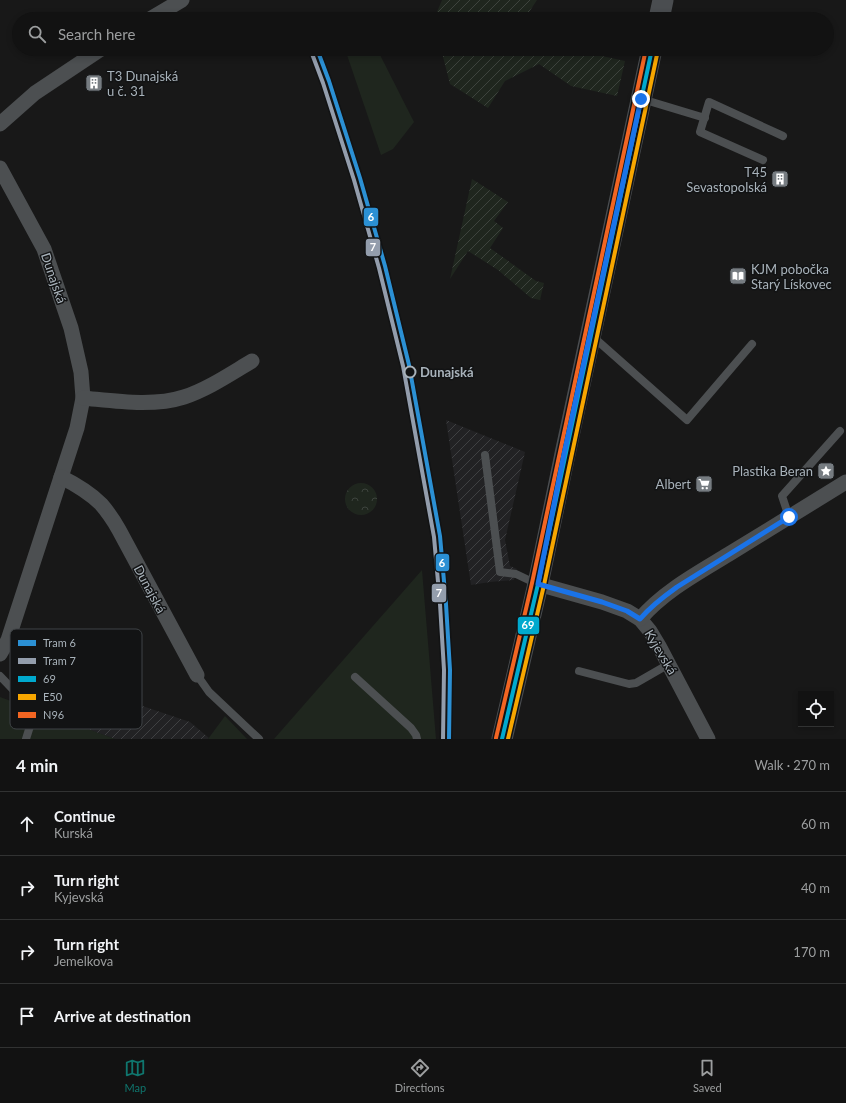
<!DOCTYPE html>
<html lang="en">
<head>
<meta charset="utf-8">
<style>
	body { margin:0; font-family:Lato,sans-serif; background:#1f2020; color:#f1f3f6 }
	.controls { position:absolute; right:12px; bottom:12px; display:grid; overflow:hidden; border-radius:0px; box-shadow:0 2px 6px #0003 }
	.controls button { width:36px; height:36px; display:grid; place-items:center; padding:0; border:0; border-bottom:1px solid #313232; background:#121212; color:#f1f3f6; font:20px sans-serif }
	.stop { position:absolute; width:12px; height:12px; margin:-9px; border:3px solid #1a73e8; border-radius:50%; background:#fff }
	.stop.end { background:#1a73e8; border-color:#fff; box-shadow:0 1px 4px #0008 }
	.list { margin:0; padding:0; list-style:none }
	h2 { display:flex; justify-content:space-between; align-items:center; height:52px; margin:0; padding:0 16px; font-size:17px }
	h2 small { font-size:13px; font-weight:400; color:#9c9e9f }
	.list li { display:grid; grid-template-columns:26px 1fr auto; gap:12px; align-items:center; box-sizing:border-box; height:64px; padding:0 16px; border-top:1px solid #313232 }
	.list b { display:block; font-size:15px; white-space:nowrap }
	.list p { margin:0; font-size:13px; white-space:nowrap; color:#9c9e9f }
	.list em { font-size:13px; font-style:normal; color:#9c9e9f }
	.icon { flex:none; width:22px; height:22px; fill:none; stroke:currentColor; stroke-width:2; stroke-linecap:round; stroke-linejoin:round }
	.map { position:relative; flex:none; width:846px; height:739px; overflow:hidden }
	.search { position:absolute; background:#121212; box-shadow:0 2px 6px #0003; left:12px; right:12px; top:12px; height:44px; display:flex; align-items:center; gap:10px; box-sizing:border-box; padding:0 14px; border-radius:22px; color:#9c9e9f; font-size:15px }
	.sheet { height:308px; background:#121212 }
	nav { display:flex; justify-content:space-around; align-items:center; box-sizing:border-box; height:56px; border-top:1px solid #313232; background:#121212; font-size:11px; color:#9c9e9f }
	nav a { display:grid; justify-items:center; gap:2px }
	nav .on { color:#0f766e }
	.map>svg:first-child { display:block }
	.industrial { fill:url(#industrial-furrows) }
	.grass { fill:#1f261e }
	.park { fill:url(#park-crowns) }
	.garden { fill:url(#garden-furrows) }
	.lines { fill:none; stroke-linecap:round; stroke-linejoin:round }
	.lane { stroke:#4c4f51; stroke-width:8 }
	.street { stroke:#4c4f51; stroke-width:15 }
	.secondary { stroke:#4a4d50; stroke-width:21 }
	.bus-1-casing { stroke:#121314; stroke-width:7 }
	.bus-2-casing { stroke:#121314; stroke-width:7 }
	.bus-3-casing { stroke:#121314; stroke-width:7 }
	.bus-1 { stroke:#00a9ce; stroke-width:4 }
	.bus-2 { stroke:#f7a600; stroke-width:4 }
	.bus-3 { stroke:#f26522; stroke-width:4 }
	.tram-1-casing { stroke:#121314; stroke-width:7 }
	.tram-2-casing { stroke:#121314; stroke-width:7 }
	.tram-1 { stroke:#2b90d4; stroke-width:4 }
	.tram-2 { stroke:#939dac; stroke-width:4 }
	.route { stroke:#1a73e8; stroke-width:5 }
	.stop-dot { fill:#121314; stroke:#a8b2ba; stroke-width:2 }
	.labels { text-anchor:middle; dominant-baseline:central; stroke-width:3; stroke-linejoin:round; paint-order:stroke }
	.poi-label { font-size:13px; fill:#a8b2ba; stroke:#121314; text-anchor:end }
	.street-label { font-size:13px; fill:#a8b2ba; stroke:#121314 }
	.stop-label { font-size:13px; font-weight:bold; fill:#a8b2ba; stroke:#121314; text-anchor:start }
	.key { fill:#121314; stroke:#3f4346; stroke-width:1 }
	.key-label { font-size:11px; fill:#a8b2ba }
	.line-badge { stroke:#121314; stroke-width:1.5 }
	.badge-label { font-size:11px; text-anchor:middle; font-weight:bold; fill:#fff }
</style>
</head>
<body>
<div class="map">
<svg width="846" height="739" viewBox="0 0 846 739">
	<defs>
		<pattern id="industrial-furrows" width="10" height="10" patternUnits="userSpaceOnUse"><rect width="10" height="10" fill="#222224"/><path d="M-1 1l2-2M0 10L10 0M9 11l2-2" fill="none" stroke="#3f4042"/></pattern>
		<pattern id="park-crowns" width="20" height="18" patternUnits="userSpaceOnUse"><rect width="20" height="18" fill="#1f261e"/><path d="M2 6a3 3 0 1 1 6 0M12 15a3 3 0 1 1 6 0" fill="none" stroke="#3d433d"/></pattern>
		<pattern id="garden-furrows" width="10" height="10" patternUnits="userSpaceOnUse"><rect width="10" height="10" fill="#1f261e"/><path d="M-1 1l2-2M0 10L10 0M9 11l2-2" fill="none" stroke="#3d433d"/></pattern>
	</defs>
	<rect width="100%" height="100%" fill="#181818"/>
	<!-- industrial -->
	<g class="industrial">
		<path d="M446,420L525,452L505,540L510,566L517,569L514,580L490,582L471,585Z"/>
		<path d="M89,688L190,722L209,738L208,739H115L62,721Z"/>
	</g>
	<!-- grass -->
	<g class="grass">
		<path d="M345,49H377L414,122L393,149L381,155Z"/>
		<path d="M422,570L436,739H274Z"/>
		<path d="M0,697L115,739H0Z"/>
		<path d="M225,716L247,739H208Z"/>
	</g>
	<!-- park -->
	<circle class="park" cx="361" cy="499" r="16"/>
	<!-- garden -->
	<g class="garden">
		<path d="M442,0H537L527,15L533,19H434Z"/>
		<path d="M441,49H576L579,51L625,61L617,96L571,86L539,64L505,81L488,108L450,84Z"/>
		<path d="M472,179L508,202L494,221L503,228L490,248L536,281L544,283L540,300L531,298L498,270L468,251L450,279Z"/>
	</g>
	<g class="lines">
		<!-- lane -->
		<g class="lane">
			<path d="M642,99L705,118"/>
			<path d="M763,160L700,132L709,102L783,136"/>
			<path d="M591,335L687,420L752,344"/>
			<path d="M485,455L500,572L516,574L537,584"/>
			<path d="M789,517L782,496L840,431"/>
			<path d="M579,671L629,684L636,683L669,664"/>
			<path d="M197,675L209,692L259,739"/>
			<path d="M0,676L23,700L31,723L26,739"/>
			<path d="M355,677L411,728L416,735L417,739"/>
		</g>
		<!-- street -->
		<g class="street">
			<path d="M150,19L182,0"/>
			<path d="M0,124L35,93L101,49"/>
			<path d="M0,168L44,249L71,328L81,372L83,398L77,428L8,640L0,654"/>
			<path d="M83,398C115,401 153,407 184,397C208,389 230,374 252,361"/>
			<path d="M61,477C75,484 89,492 101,504C108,512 114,521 119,530L197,675"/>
			<path d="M538,584L602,602L627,611L640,619L650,631L659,646L708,739"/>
			<path d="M640,619C664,591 698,573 729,554C768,530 807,506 846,482"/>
		</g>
		<!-- secondary -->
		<g class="secondary">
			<path d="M659,19L663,0"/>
			<path d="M502,739L538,584L565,454L652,49"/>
		</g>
		<defs>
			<path id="bus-1" d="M502,739L538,584L652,49"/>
			<path id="bus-2" d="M508,739L544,585L658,50"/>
			<path id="bus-3" d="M496,738L532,583L646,49"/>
		</defs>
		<!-- bus-1 casing -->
		<use href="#bus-1" class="bus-1-casing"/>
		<!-- bus-2 casing -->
		<use href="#bus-2" class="bus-2-casing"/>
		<!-- bus-3 casing -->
		<use href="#bus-3" class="bus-3-casing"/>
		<!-- bus-1 -->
		<use href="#bus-1" class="bus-1"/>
		<!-- bus-2 -->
		<use href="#bus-2" class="bus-2"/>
		<!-- bus-3 -->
		<use href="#bus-3" class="bus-3"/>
		<defs>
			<path id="tram-1" d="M317,49L329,81L360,178L385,266L409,365L440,536L446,604L450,670L449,739"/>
			<path id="tram-2" d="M311,51L323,83L354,180L379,268L403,366L434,537L440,604L444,670L443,739"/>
		</defs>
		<!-- tram-1 casing -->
		<use href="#tram-1" class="tram-1-casing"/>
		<!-- tram-2 casing -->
		<use href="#tram-2" class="tram-2-casing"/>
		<!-- tram-1 -->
		<use href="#tram-1" class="tram-1"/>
		<!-- tram-2 -->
		<use href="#tram-2" class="tram-2"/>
	</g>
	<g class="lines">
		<!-- route -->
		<path class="route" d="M641,99L564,454L538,584L602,602L627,611L640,619C651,606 663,597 677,587L789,517"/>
	</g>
	<!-- icons -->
	<defs>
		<symbol id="building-square" viewBox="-11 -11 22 22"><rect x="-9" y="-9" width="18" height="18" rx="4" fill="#767c81" stroke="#121314"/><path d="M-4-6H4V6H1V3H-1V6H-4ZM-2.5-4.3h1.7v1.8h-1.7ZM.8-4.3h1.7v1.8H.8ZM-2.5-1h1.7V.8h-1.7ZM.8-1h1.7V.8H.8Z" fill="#fff"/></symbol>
		<symbol id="library-square" viewBox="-11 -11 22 22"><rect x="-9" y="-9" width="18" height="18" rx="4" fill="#767c81" stroke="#121314"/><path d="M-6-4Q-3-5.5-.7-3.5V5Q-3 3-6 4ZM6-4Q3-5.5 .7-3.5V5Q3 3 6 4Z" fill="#fff"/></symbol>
		<symbol id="sight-square" viewBox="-11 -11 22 22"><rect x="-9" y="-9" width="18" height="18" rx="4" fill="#767c81" stroke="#121314"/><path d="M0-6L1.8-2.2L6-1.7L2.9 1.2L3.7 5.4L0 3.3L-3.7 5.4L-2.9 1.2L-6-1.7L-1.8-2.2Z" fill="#fff"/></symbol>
		<symbol id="supermarket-square" viewBox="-11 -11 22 22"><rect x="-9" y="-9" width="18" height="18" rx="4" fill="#767c81" stroke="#121314"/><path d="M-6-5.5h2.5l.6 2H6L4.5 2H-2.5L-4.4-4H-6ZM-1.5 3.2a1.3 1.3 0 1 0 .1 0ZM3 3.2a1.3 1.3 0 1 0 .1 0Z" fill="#fff"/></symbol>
	</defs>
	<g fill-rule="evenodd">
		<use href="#building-square" x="84" y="73" width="20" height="20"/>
		<use href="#building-square" x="770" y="169" width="20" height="20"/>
		<use href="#library-square" x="728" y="266" width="20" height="20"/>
		<use href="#sight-square" x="816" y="461" width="20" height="20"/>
		<use href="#supermarket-square" x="694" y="474" width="20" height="20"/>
	</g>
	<!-- markers -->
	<circle class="stop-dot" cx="410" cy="372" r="5.5"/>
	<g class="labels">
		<!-- poi labels -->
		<g class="poi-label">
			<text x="107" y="76" text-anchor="start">T3 Dunajská<tspan x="107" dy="15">u č. 31</tspan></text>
			<text x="767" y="172">T45<tspan x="767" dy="15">Sevastopolská</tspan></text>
			<text x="751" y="269" text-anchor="start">KJM pobočka<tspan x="751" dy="15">Starý Lískovec</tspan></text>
			<text x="813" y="471">Plastika Beran</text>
			<text x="691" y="484">Albert</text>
		</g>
		<!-- street labels -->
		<g class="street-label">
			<text transform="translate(54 278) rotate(71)">Dunajská</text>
			<text transform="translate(150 589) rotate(62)">Dunajská</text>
			<text transform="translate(661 652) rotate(59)">Kyjevská</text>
		</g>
		<!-- stop labels -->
		<g class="stop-label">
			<text x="420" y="372">Dunajská</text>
		</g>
	</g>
	<!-- legend -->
	<rect x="10" y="629" width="132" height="100" rx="6" class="key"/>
	<rect x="18" y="640" width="18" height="6" fill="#2b90d4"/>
	<rect x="18" y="658" width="18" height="6" fill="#939dac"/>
	<rect x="18" y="676" width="18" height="6" fill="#00a9ce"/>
	<rect x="18" y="694" width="18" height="6" fill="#f7a600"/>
	<rect x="18" y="712" width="18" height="6" fill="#f26522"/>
	<g class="key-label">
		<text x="43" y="647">Tram 6</text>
		<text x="43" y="665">Tram 7</text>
		<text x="43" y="683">69</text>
		<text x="43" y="701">E50</text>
		<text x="43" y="719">N96</text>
	</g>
	<g class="line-badge">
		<rect x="363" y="207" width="16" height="20" rx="4" fill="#2b90d4"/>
		<rect x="365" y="238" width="16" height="19" rx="4" fill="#939dac"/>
		<rect x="435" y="553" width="15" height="19" rx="4" fill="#2b90d4"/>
		<rect x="431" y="583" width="16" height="20" rx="4" fill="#939dac"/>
		<rect x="517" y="616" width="23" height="19" rx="4" fill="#00a9ce"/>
	</g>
	<g class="badge-label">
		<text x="371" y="221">6</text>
		<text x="373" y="251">7</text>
		<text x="442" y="567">6</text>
		<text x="439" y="597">7</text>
		<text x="528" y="629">69</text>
	</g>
</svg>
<div class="controls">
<button><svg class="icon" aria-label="locate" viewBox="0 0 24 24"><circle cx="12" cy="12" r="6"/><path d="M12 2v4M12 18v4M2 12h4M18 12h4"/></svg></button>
</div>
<div class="stop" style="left:789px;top:517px"></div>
<div class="stop end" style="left:641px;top:99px"></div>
<div class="search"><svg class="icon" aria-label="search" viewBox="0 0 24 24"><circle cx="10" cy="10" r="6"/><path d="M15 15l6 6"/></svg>Search here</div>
</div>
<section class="sheet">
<h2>4 min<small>Walk · 270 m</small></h2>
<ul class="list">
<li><svg class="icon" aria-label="ahead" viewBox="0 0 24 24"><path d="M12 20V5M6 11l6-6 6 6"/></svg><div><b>Continue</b><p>Kurská</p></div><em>60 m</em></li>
<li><svg class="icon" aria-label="right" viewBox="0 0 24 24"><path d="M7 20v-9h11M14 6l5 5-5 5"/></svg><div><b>Turn right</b><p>Kyjevská</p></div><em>40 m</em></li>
<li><svg class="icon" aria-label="right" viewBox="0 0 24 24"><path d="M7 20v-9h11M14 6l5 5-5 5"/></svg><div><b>Turn right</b><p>Jemelkova</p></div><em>170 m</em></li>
<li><svg class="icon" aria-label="arrive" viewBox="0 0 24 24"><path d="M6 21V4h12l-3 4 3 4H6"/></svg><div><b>Arrive at destination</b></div></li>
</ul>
</section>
<nav>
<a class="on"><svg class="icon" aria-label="map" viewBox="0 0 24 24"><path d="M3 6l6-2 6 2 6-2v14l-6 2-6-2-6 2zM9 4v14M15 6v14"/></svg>Map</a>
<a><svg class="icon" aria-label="directions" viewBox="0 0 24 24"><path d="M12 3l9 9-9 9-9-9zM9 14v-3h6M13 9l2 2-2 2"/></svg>Directions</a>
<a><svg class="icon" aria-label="saved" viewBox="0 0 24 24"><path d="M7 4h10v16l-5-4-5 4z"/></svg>Saved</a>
</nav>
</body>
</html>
